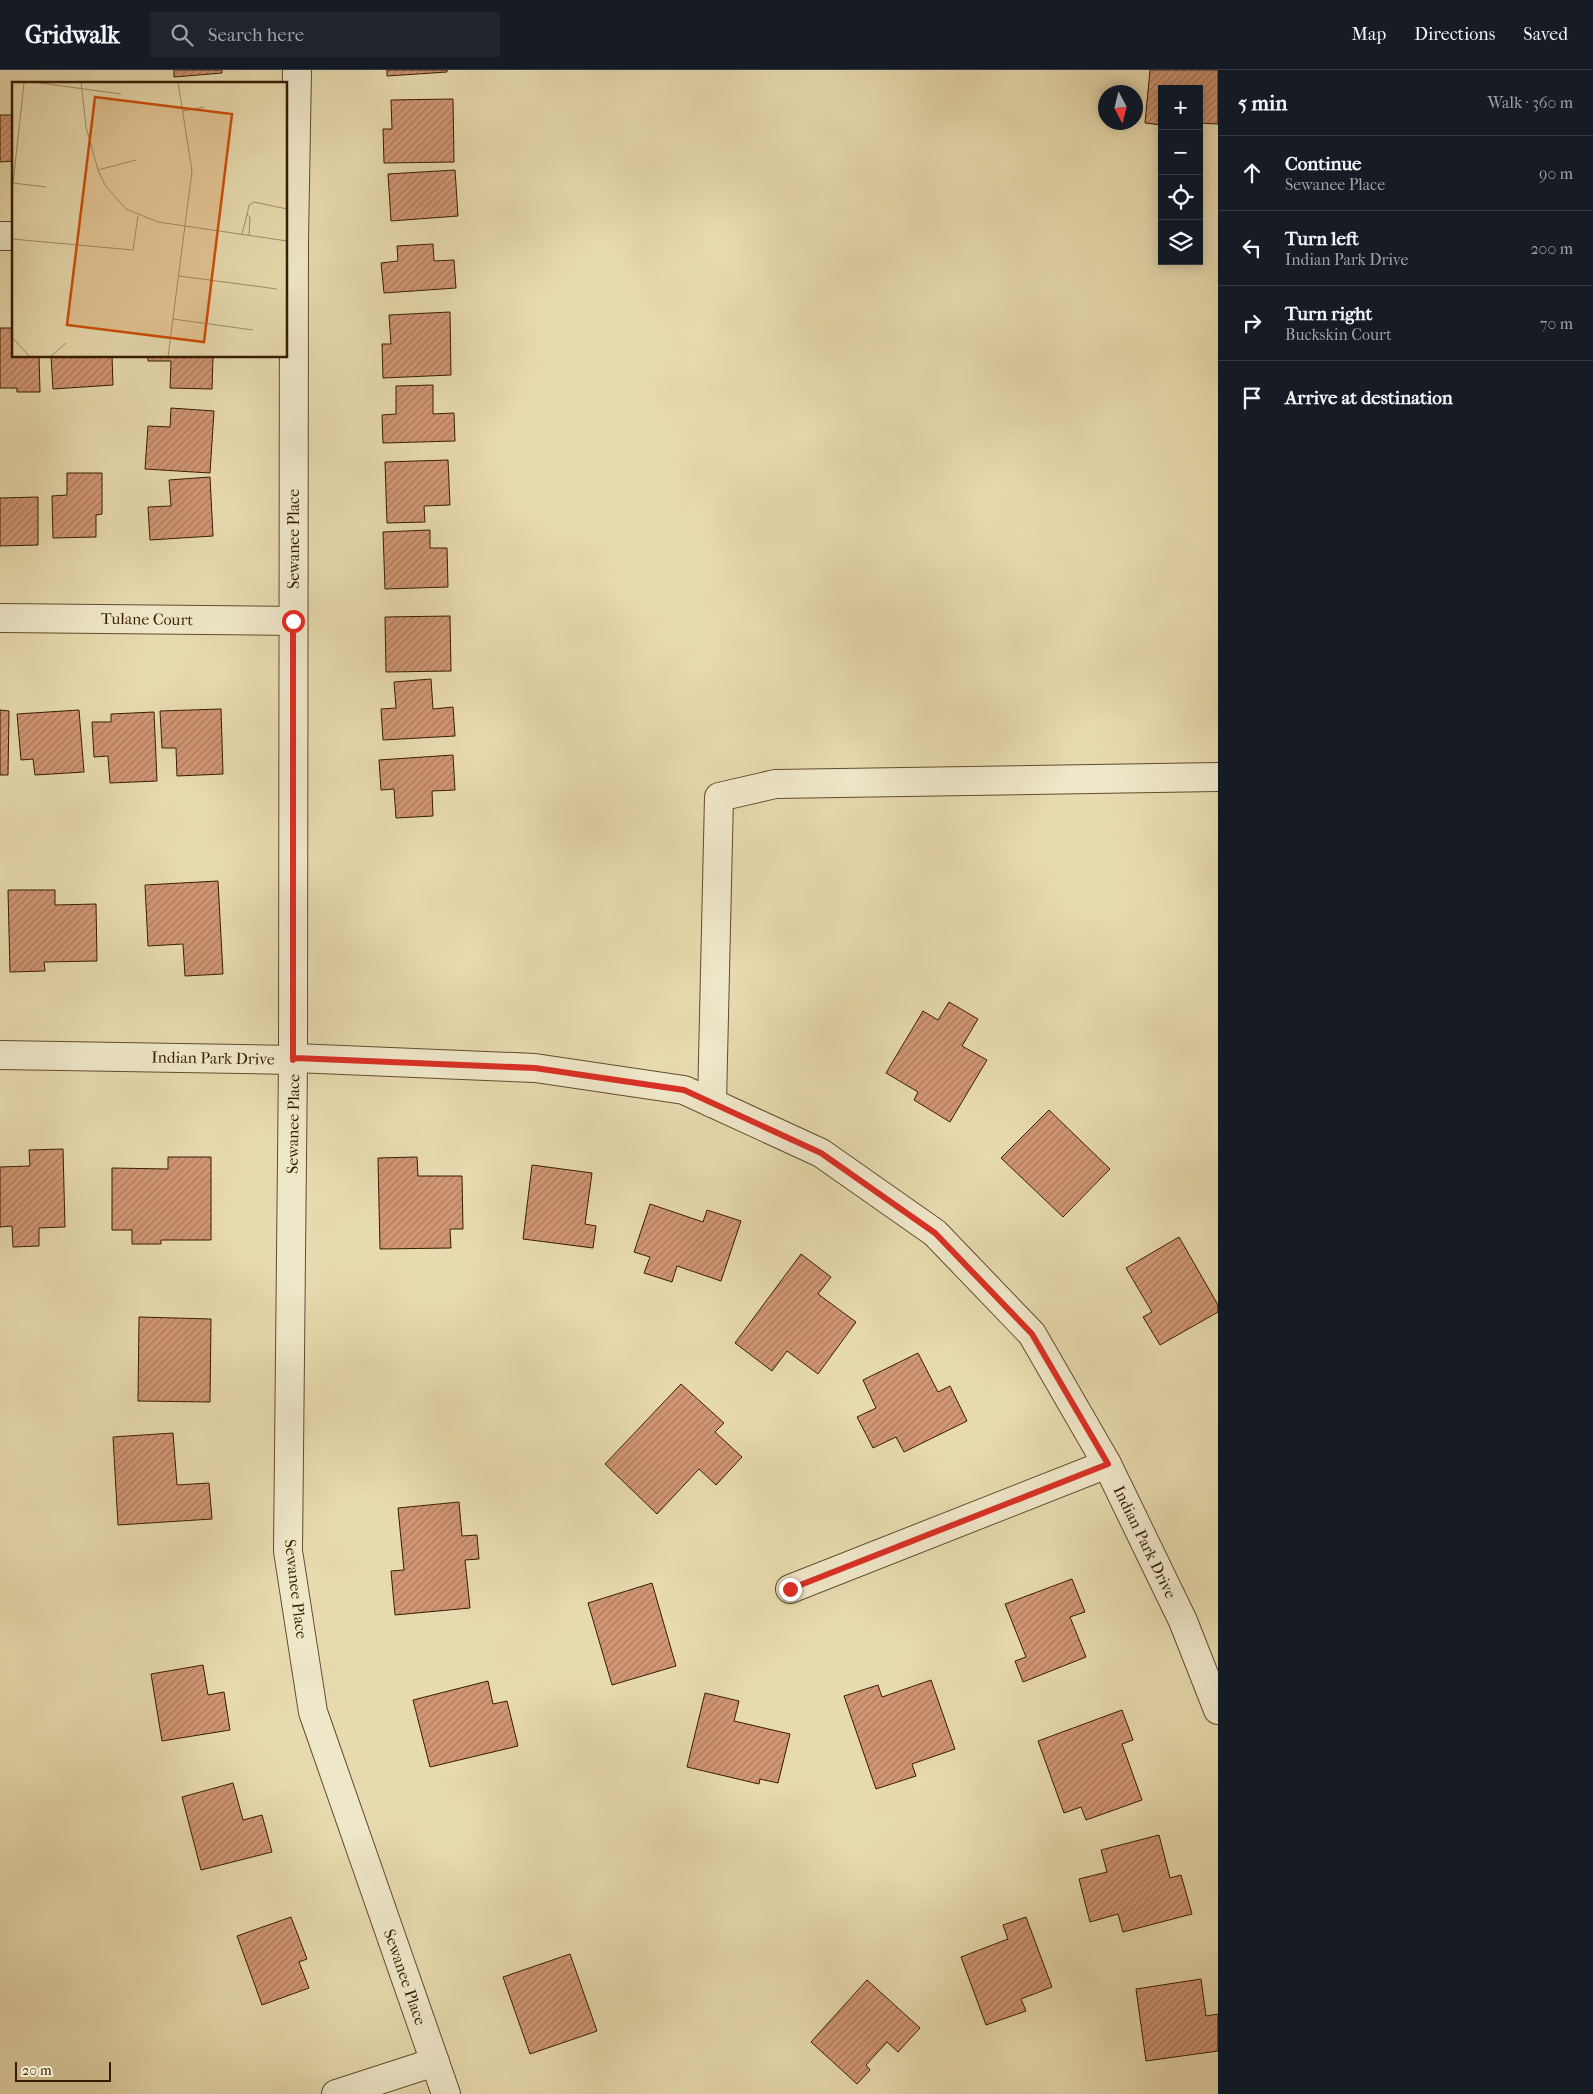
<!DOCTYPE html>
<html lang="en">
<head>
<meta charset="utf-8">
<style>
	body { margin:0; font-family:"IM FELL French Canon",serif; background:#20242c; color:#f1f3f6 }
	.controls { position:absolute; right:15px; top:15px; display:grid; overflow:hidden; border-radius:0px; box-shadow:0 2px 12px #0003 }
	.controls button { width:45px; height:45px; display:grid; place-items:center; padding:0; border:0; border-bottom:1px solid #363941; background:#171b24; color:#f1f3f6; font:25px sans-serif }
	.compass { position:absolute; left:1098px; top:15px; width:45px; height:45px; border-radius:50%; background:#171b24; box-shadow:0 2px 12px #0003; rotate:173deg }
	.scale { position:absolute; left:15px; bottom:12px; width:96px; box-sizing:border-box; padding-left:5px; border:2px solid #371c02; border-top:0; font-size:14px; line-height:18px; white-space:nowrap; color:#371c02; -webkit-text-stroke:4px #efe7ca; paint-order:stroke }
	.stop { position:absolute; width:15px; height:15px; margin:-11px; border:4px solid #d93025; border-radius:50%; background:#fff }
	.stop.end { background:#d93025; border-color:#fff; box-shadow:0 1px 5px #0008 }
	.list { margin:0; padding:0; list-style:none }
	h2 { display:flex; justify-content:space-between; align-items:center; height:65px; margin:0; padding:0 20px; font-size:21px }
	h2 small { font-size:16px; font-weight:400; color:#9ea1a6 }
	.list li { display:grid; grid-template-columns:32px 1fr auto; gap:15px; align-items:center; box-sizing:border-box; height:75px; padding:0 20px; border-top:1px solid #363941 }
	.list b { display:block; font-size:19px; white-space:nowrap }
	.list p { margin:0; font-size:16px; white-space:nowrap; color:#9ea1a6 }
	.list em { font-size:16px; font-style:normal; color:#9ea1a6 }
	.icon { flex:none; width:28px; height:28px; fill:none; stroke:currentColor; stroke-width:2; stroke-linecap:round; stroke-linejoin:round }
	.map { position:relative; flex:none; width:1218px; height:2024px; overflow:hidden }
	header { display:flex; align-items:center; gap:30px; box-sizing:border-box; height:70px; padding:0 25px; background:#171b24; border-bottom:1px solid #363941 }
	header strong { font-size:24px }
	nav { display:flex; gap:28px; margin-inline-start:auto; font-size:18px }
	.search { width:350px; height:45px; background:#20242c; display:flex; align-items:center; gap:12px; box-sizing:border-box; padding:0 18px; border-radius:0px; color:#9ea1a6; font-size:19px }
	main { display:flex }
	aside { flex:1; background:#171b24 }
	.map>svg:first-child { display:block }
	.building { fill:url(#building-hatch); stroke:#371c02 }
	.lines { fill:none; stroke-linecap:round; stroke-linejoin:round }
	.minor-casing { stroke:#634c2d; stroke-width:30 }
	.minor { stroke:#efe7ca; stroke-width:28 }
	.route { stroke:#d93025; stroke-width:6 }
	.labels { text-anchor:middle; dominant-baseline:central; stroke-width:5; stroke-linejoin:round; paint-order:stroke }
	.street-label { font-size:16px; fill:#371c02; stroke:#efe7ca }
	.inset-road { fill:none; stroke:#a18e69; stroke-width:1 }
	.view { fill:#cd500a; fill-opacity:0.15; stroke:#cd500a; stroke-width:2.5 }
	.inset-edge { fill:none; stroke:#371c02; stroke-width:2.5 }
</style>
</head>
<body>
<header>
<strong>Gridwalk</strong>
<div class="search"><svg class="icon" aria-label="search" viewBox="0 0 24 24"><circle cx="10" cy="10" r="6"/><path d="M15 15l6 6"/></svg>Search here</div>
<nav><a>Map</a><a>Directions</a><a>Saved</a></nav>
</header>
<main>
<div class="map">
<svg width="1218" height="2024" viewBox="0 0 1218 2024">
	<defs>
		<pattern id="building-hatch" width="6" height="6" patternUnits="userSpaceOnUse" patternTransform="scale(1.25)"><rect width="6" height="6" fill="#d19674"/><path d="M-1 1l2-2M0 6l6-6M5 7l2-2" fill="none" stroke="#aa7a5d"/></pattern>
	</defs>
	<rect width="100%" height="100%" fill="#e7daae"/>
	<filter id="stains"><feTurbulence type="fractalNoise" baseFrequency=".004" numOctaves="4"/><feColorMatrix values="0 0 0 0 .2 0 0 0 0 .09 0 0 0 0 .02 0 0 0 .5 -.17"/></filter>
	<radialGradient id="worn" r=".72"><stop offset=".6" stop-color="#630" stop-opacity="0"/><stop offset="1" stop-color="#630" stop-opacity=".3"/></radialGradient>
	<!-- building -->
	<g class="building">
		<path d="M174,0H222V3L174,7Z"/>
		<path d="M387,0H447V2L387,6Z"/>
		<path d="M1150,0H1218V54L1199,53V19H1162V55L1145,53Z"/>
		<path d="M453,29L454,92L384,93L383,59H392L391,30Z"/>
		<path d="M0,45H14V91L0,92Z"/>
		<path d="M455,100L458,146L391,151L388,104Z"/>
		<path d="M433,174L434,191L454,190L456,218L384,223L381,193L398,191L397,176Z"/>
		<path d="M450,242L451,305L383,308L382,274H391L389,245Z"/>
		<path d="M0,258H14V286H39L40,322H17V318H0Z"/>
		<path d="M51,286H112L113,315L53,319Z"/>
		<path d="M148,286H213L212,319L170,318L171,291H148Z"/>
		<path d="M433,315V344L454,343L455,371L383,373L382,345L396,344V316Z"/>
		<path d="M171,338L214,341L210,403L145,399L148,356L170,357Z"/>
		<path d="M448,390L450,435L424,436L425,452L387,453L385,392Z"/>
		<path d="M67,403H102V444L96,445V467L53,468L52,426L67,425Z"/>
		<path d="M210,407L213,466L150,470L148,437L171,436L169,410Z"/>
		<path d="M38,427V475L0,476V428Z"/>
		<path d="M430,460V478H447L448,517L385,519L383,462Z"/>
		<path d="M450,546L451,601L386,602L385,547Z"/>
		<path d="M431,609L433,639L453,637L455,666L383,670L381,639L396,638L394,612Z"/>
		<path d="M221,639L223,704L177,706L176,678H162L160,641Z"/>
		<path d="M0,640L9,641L8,705H0Z"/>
		<path d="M79,640L84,702L35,705L33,689L21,690L17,644Z"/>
		<path d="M154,642L157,711L110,713L108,686L94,687L92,652H111V644Z"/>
		<path d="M453,685L455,720L432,721L433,746L396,748L394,719L381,720L379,690Z"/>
		<path d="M218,811L223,904L185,906L183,874L148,876L145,815Z"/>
		<path d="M8,820H55V835L96,834L97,891L44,892L45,901L10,902Z"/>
		<path d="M949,932L978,949L962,976L987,990L950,1052L914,1030L918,1022L886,1003L923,941L938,950Z"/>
		<path d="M1049,1040L1110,1099L1063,1147L1001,1088Z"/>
		<path d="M63,1079L65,1157L39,1158V1176L13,1177L12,1156L0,1157V1097L30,1096L29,1080Z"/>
		<path d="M168,1087H211V1170H161V1174H132V1160H112V1098L168,1099Z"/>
		<path d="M417,1087L418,1106H462L463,1159H450L451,1178L380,1179L378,1088Z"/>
		<path d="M532,1095L592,1103L585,1154L596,1156L593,1178L523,1169Z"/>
		<path d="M650,1134L703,1152L707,1140L741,1151L721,1211L677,1196L672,1212L644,1203L650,1187L634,1182Z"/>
		<path d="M1179,1167L1218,1235V1242L1160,1275L1143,1247L1152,1242L1126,1198Z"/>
		<path d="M801,1184L831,1207L818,1224L856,1252L818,1304L787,1281L772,1301L735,1273Z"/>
		<path d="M139,1247L211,1249L210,1332L138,1331Z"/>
		<path d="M918,1283L938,1322L950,1316L967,1351L904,1382L896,1367L873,1378L857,1347L876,1338L863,1310Z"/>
		<path d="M681,1314L724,1353L715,1362L742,1387L716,1415L699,1399L657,1444L605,1394Z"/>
		<path d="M173,1363L177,1415L209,1413L212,1449L118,1455L113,1367Z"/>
		<path d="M459,1432L462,1466L477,1465L479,1489L465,1490L470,1538L395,1545L391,1501L404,1500L398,1438Z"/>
		<path d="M1072,1509L1085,1542L1070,1547L1086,1587L1023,1612L1015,1591L1026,1587L1005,1534Z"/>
		<path d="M652,1513L676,1596L612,1615L588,1533Z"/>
		<path d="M203,1595L208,1625L224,1622L230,1660L162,1671L151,1604Z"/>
		<path d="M931,1610L955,1679L912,1694L916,1706L876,1719L844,1626L878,1615L882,1627Z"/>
		<path d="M488,1611L493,1634L507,1631L518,1676L430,1697L413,1630Z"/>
		<path d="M705,1623L739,1631L734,1651L790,1664L778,1713L760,1709L759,1714L687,1697Z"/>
		<path d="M1122,1640L1133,1670L1122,1674L1142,1730L1086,1750L1081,1737L1064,1743L1038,1671Z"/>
		<path d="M233,1713L243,1750L262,1745L272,1782L201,1800L182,1727Z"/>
		<path d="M1159,1765L1170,1808L1181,1805L1192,1844L1123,1862L1118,1844L1090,1852L1079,1809L1107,1802L1101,1780Z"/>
		<path d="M291,1847L307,1889L299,1892L309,1918L262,1935L237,1866Z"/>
		<path d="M1026,1847L1052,1917L1021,1929L1026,1941L986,1955L961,1887L1008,1869L1003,1855Z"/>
		<path d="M570,1884L597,1961L530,1984L503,1907Z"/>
		<path d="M1201,1909L1206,1946L1218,1944V1981L1146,1991L1136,1919Z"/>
		<path d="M867,1910L920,1958L898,1982L887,1972L866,1995L870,2000L857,2014L811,1972Z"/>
	</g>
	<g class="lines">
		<defs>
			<g id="minor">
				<path d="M297,0L294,170L293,990L288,1481L313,1642L446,2024"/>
				<path d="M0,166H14"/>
				<path d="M0,548L293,551"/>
				<path d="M0,985L293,990L295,988L535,998L684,1020L821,1083L935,1163L1032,1264L1107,1394L1183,1551L1218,1640"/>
				<path d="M712,1033L719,727L775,714L1218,707"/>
				<path d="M790,1519L1107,1394"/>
				<path d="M336,2024L435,1992"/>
			</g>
		</defs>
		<!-- minor casing -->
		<use href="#minor" class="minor-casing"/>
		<!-- minor -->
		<use href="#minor" class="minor"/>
	</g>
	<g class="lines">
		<!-- route -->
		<path class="route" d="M293,551V990L295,988L535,998L684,1020L821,1083L935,1163L1032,1264L1108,1394L790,1519"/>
	</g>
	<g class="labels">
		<!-- street labels -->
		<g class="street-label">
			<text transform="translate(293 469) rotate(-90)">Sewanee Place</text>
			<text transform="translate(147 549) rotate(1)">Tulane Court</text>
			<text transform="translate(213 988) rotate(1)">Indian Park Drive</text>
			<text transform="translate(293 1054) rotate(-89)">Sewanee Place</text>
			<text transform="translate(1145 1472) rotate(64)">Indian Park Drive</text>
			<text transform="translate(296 1519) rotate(83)">Sewanee Place</text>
			<text transform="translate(405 1907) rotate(71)">Sewanee Place</text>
		</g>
	</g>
	<!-- overview -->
	<g transform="translate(12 12)">
		<rect width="275" height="275" fill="#e7daae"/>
		<path class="inset-road" d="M21,0L109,12M69,0L74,45L86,88L93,103L114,127L146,140L275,159M171,29L192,25M86,88L124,78M1,101L34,105M0,110L12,1L16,0M235,133L237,123L242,120L275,127M230,152L235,133L238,135L237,153M0,157L121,168L126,134M167,194L265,207M161,237L241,248M0,255L18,275M38,275L54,261M156,275L180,89L166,0"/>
		<path class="view" d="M83,15L220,32L192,260L55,243Z"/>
		<rect width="275" height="275" class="inset-edge"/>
	</g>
	<rect width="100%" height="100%" filter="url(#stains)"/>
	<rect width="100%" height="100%" fill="url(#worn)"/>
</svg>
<div class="controls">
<button>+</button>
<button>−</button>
<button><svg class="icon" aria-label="locate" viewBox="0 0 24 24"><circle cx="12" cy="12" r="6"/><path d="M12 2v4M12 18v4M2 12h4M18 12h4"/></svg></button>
<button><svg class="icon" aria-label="layers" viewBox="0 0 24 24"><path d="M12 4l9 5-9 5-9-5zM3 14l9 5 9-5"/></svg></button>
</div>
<svg class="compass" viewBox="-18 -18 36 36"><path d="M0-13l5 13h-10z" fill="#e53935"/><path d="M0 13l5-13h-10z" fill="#9ea1a6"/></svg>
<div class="scale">20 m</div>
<div class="stop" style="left:293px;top:551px"></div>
<div class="stop end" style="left:790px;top:1519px"></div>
</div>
<aside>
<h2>5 min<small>Walk · 360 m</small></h2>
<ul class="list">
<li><svg class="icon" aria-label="ahead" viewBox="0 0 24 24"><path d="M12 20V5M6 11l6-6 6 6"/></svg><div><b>Continue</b><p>Sewanee Place</p></div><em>90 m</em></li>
<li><svg class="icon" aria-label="left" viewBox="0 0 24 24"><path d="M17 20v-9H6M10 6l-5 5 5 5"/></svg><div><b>Turn left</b><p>Indian Park Drive</p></div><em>200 m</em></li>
<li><svg class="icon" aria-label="right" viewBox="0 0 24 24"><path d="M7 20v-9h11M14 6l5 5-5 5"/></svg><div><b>Turn right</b><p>Buckskin Court</p></div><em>70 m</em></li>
<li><svg class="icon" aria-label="arrive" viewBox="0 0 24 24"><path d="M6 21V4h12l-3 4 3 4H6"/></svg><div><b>Arrive at destination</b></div></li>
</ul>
</aside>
</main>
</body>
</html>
